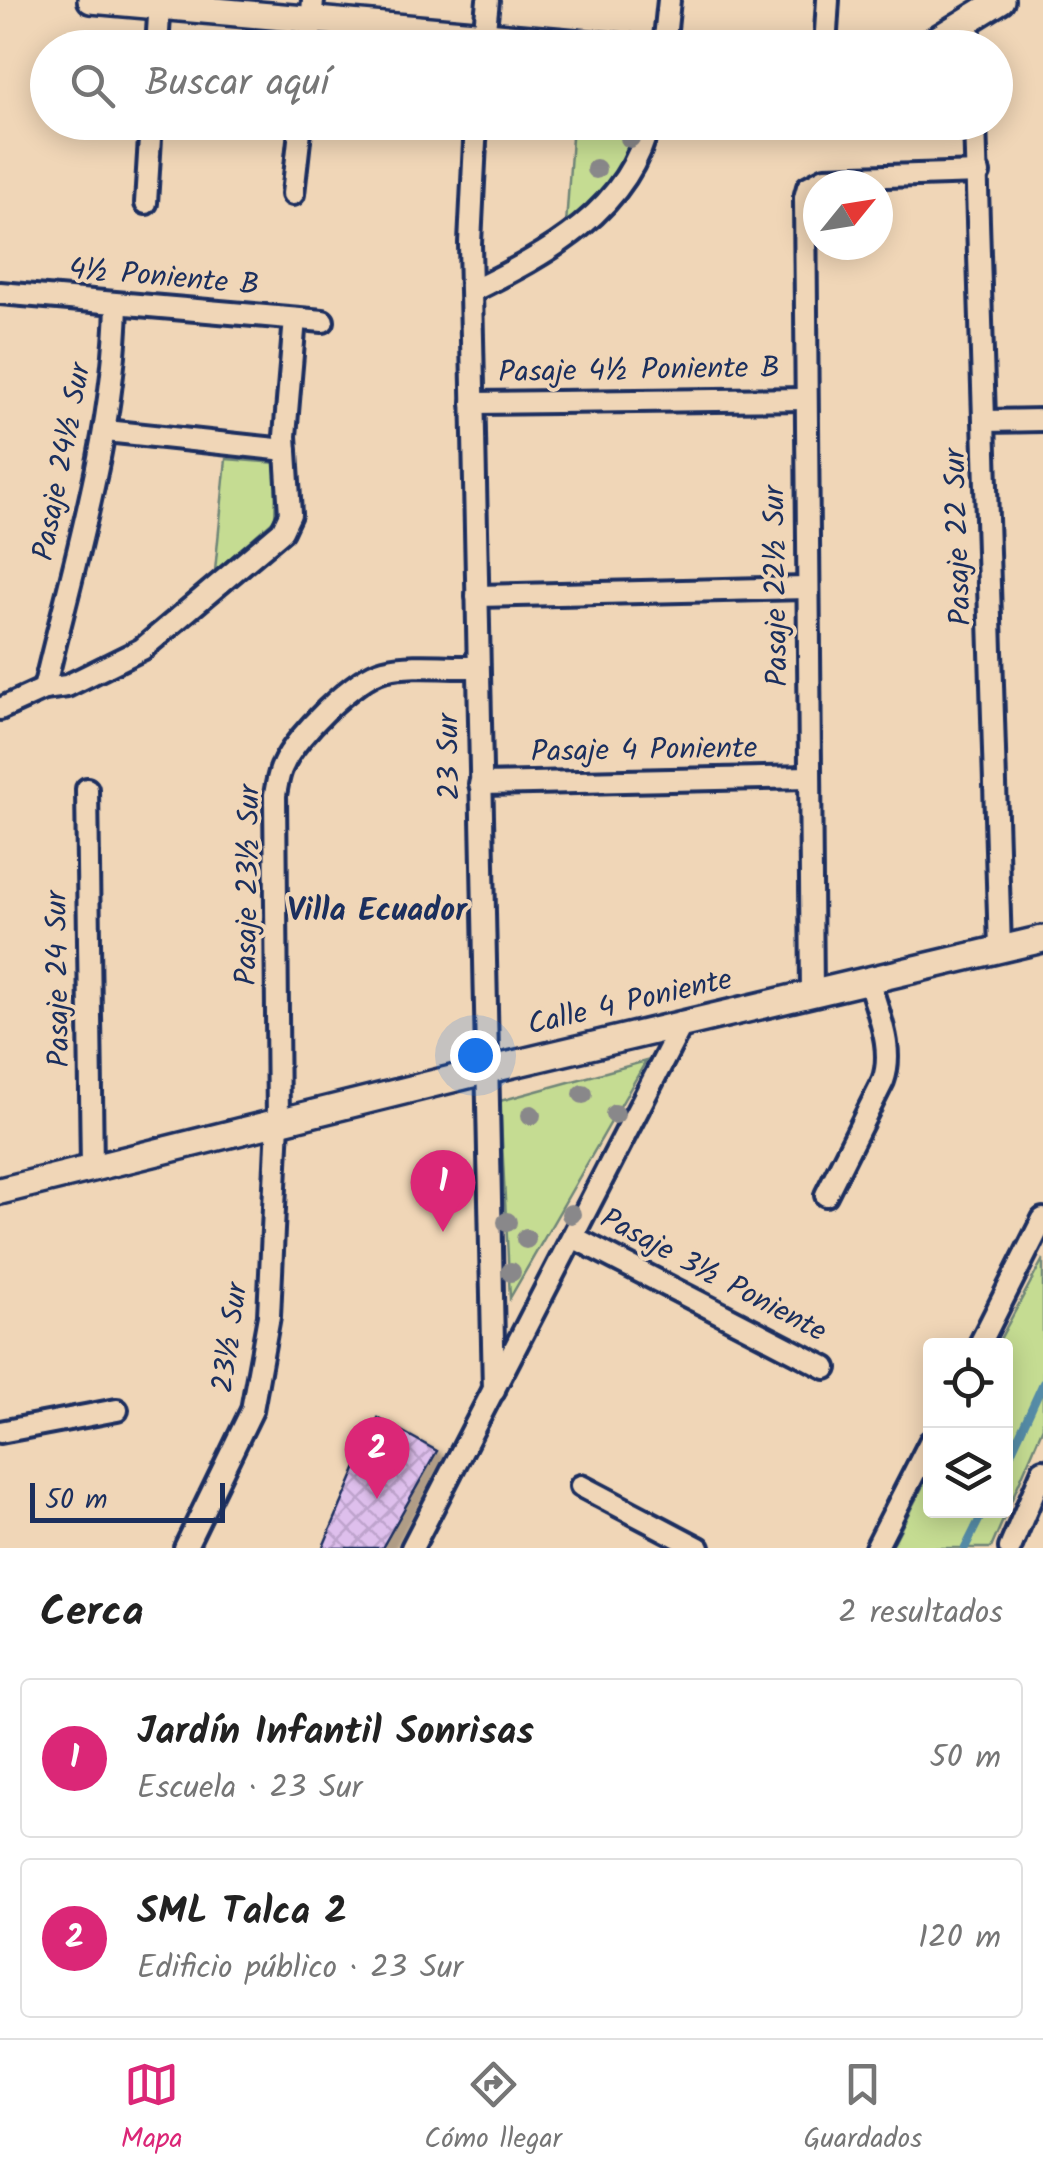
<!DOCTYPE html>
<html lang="es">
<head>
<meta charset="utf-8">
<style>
	body { margin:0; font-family:Kalam,sans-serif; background:#f6f6f6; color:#222 }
	.controls { position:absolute; right:30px; bottom:30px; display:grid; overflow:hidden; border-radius:10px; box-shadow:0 5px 25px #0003 }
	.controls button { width:90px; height:90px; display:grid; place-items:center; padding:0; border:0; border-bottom:2px solid #e0e0e0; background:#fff; color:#222; font:50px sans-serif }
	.compass { position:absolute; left:803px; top:170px; width:90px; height:90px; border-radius:50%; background:#fff; box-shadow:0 5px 25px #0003; rotate:60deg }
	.scale { position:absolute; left:30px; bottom:25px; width:195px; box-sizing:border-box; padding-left:10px; border:5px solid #1b2f5e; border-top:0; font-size:28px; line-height:35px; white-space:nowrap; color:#1b2f5e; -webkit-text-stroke:8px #f0d6b7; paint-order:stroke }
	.you { position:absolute; left:475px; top:1055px; width:35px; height:35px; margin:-25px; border:8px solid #fff; border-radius:50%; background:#1a73e8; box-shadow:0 0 0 15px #1a73e833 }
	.badge { display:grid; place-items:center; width:65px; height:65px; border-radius:50%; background:#db2777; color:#fff; font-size:32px; font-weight:700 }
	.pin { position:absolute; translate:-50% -82px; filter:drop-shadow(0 2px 5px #0008) }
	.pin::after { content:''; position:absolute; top:52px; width:35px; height:30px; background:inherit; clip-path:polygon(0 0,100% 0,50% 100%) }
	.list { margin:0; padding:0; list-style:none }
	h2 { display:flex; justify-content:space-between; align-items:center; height:130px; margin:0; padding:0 40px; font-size:42px }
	h2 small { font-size:32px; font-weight:400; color:#767676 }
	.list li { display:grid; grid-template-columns:65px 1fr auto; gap:30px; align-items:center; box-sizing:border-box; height:160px; margin:0 20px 20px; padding:0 20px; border:2px solid #e0e0e0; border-radius:10px }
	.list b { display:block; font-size:38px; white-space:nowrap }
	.list p { margin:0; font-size:32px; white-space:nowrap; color:#767676 }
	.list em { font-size:32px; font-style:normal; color:#767676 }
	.icon { flex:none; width:55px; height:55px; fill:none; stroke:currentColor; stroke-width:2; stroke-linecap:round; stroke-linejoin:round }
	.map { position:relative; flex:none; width:1043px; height:1548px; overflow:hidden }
	.search { position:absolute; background:#fff; box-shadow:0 5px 25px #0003; left:30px; right:30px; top:30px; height:110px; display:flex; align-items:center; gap:25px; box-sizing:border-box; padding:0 35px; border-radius:55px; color:#767676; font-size:38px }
	.sheet { height:490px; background:#fff }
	nav { display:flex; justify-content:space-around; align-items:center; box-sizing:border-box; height:140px; border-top:2px solid #e0e0e0; background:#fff; font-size:28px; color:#767676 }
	nav a { display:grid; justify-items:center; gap:5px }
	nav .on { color:#db2777 }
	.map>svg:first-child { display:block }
	.green { fill:#c5dc92; stroke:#708678; stroke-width:2.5 }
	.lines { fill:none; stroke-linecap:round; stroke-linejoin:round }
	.stream { stroke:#558ca7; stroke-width:8 }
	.building { fill:url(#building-cross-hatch); stroke:#1b2f5e; stroke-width:2.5; filter:url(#shadow) }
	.minor-casing { stroke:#1b2f5e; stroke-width:28 }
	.tertiary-casing { stroke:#1b2f5e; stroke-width:32 }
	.minor { stroke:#f0d6b7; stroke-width:20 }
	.tertiary { stroke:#f0d6b7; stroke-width:25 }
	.tree { fill:#89888a }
	.labels { text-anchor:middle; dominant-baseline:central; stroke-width:8; stroke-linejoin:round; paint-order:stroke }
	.street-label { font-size:30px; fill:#1b2f5e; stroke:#f0d6b7 }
	.neighbourhood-label { font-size:32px; font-weight:bold; fill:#1b2f5e; stroke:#f0d6b7 }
</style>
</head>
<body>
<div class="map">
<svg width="1043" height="1548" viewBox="0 0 1043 1548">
	<defs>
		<pattern id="building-cross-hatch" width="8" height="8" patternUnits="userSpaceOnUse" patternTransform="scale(2.5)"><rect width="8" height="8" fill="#debfec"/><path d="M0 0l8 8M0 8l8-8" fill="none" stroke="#bea4cd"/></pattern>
		<filter id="shadow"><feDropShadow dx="10" dy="6" stdDeviation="2.5" flood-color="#0004"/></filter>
	</defs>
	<rect width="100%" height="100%" fill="#f0d6b7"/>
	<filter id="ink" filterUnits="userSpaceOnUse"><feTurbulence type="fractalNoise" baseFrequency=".01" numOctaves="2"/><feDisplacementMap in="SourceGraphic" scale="20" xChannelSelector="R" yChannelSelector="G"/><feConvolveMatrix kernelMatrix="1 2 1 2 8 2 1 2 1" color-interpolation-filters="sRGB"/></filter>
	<g filter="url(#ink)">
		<!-- green -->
		<g class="green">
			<path d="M573,123H640L617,189L566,225Z"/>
			<path d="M226,459L277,463L275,519L215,571Z"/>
			<path d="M646,1061L510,1298L500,1101Z"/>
			<path d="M1043,1259V1427L991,1548H891L930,1472V1510H1006V1346L997,1345Z"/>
		</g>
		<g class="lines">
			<!-- stream -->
			<g class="stream">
				<path d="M1006,1464L1043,1383"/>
				<path d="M965,1548L984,1510"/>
			</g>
		</g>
		<!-- building -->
		<path class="building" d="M378,1418L437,1451L382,1548H326L323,1547Z"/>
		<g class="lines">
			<defs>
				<g id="minor">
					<path d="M968,21L970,48"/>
					<path d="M157,48L160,0"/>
					<path d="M309,48L313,0"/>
					<path d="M483,48L488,0"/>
					<path d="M664,48L669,0"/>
					<path d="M825,48L828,0"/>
					<path d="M476,122L470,243L494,1391"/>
					<path d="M975,122L1000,949"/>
					<path d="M293,194L301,122"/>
					<path d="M146,203L151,122"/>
					<path d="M472,291C546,255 630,210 649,122"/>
					<path d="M0,293L323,321"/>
					<path d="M473,403L805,399"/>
					<path d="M985,421L1043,420"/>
					<path d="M106,431L286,450"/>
					<path d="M477,596L807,588"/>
					<path d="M44,689C74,562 114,435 117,304"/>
					<path d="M0,709L44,689L67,686L142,649L282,531L290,514L285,436L295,319"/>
					<path d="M480,784L809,777"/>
					<path d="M87,789L92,1168"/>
					<path d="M812,994L805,198L808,187L825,178L979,173"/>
					<path d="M826,1195L883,1081C895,1048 877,1012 869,980"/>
					<path d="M573,1237L826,1368"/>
					<path d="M979,1346L1043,1219"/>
					<path d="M0,1432L117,1410"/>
					<path d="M581,1486L699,1548"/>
					<path d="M185,1548L252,1410L269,1316L278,1122L275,795C277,785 278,774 283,765C295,737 355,677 384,670C413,663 448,668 478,667"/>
					<path d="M412,1548L682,1024"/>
					<path d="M876,1548L930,1442"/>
					<path d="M1010,1548L1043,1470"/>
				</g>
				<g id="tertiary">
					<path d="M91,0L633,48"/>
					<path d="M923,48L1001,0"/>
					<path d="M0,1191L484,1071L1043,939"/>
				</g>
			</defs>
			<!-- minor casing -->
			<use href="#minor" class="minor-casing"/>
			<!-- tertiary casing -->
			<use href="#tertiary" class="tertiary-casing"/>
			<!-- minor -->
			<use href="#minor" class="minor"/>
			<!-- tertiary -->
			<use href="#tertiary" class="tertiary"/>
		</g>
		<!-- trees -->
		<g class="tree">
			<circle cx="630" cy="138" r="10"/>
			<circle cx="596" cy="169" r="10"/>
			<circle cx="583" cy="1094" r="10"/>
			<circle cx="615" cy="1114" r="10"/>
			<circle cx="531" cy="1115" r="10"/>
			<circle cx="571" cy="1214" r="10"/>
			<circle cx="507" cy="1222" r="10"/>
			<circle cx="526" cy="1239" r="10"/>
			<circle cx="511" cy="1272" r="10"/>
		</g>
	</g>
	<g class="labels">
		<!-- street labels -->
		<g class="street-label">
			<text transform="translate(164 278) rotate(5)">4½ Poniente B</text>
			<text transform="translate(639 371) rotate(-1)">Pasaje 4½ Poniente B</text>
			<text transform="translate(63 462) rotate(-79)">Pasaje 24½ Sur</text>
			<text transform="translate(959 537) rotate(-92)">Pasaje 22 Sur</text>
			<text transform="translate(777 586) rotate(-91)">Pasaje 22½ Sur</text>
			<text transform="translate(644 751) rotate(-1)">Pasaje 4 Poniente</text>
			<text transform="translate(450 757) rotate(-91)">23 Sur</text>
			<text transform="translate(249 885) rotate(-89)">Pasaje 23½ Sur</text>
			<text transform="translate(59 979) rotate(-91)">Pasaje 24 Sur</text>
			<text transform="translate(630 1003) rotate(-13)">Calle 4 Poniente</text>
			<text transform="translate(713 1276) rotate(28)">Pasaje 3½ Poniente</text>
			<text transform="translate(231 1338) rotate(-82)">23½ Sur</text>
		</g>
		<!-- neighbourhood labels -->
		<g class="neighbourhood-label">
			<text x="377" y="911">Villa Ecuador</text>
		</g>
	</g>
</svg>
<div class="controls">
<button><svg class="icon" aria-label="locate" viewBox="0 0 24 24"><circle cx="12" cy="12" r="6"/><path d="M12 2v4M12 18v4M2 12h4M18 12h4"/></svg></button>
<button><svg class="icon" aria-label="layers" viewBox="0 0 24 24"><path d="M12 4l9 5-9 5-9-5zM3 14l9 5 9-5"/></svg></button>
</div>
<svg class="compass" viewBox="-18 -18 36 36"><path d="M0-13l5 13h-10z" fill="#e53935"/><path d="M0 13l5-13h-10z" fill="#767676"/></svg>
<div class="scale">50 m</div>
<div class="you"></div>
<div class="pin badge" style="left:443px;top:1232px">1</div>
<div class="pin badge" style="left:377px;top:1499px">2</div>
<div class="search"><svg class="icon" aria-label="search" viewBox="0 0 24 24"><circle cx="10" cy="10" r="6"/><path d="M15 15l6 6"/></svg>Buscar aquí</div>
</div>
<section class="sheet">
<h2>Cerca<small>2 resultados</small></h2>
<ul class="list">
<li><span class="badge">1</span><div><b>Jardín Infantil Sonrisas</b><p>Escuela · 23 Sur</p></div><em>50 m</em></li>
<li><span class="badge">2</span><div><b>SML Talca 2</b><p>Edificio público · 23 Sur</p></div><em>120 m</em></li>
</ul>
</section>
<nav>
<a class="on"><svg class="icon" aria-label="map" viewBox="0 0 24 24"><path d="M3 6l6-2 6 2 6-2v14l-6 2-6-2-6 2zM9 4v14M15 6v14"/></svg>Mapa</a>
<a><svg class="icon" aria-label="directions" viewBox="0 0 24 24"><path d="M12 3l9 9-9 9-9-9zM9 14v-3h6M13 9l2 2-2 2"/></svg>Cómo llegar</a>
<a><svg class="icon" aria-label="saved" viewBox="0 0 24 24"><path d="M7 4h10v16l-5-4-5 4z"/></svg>Guardados</a>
</nav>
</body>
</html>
